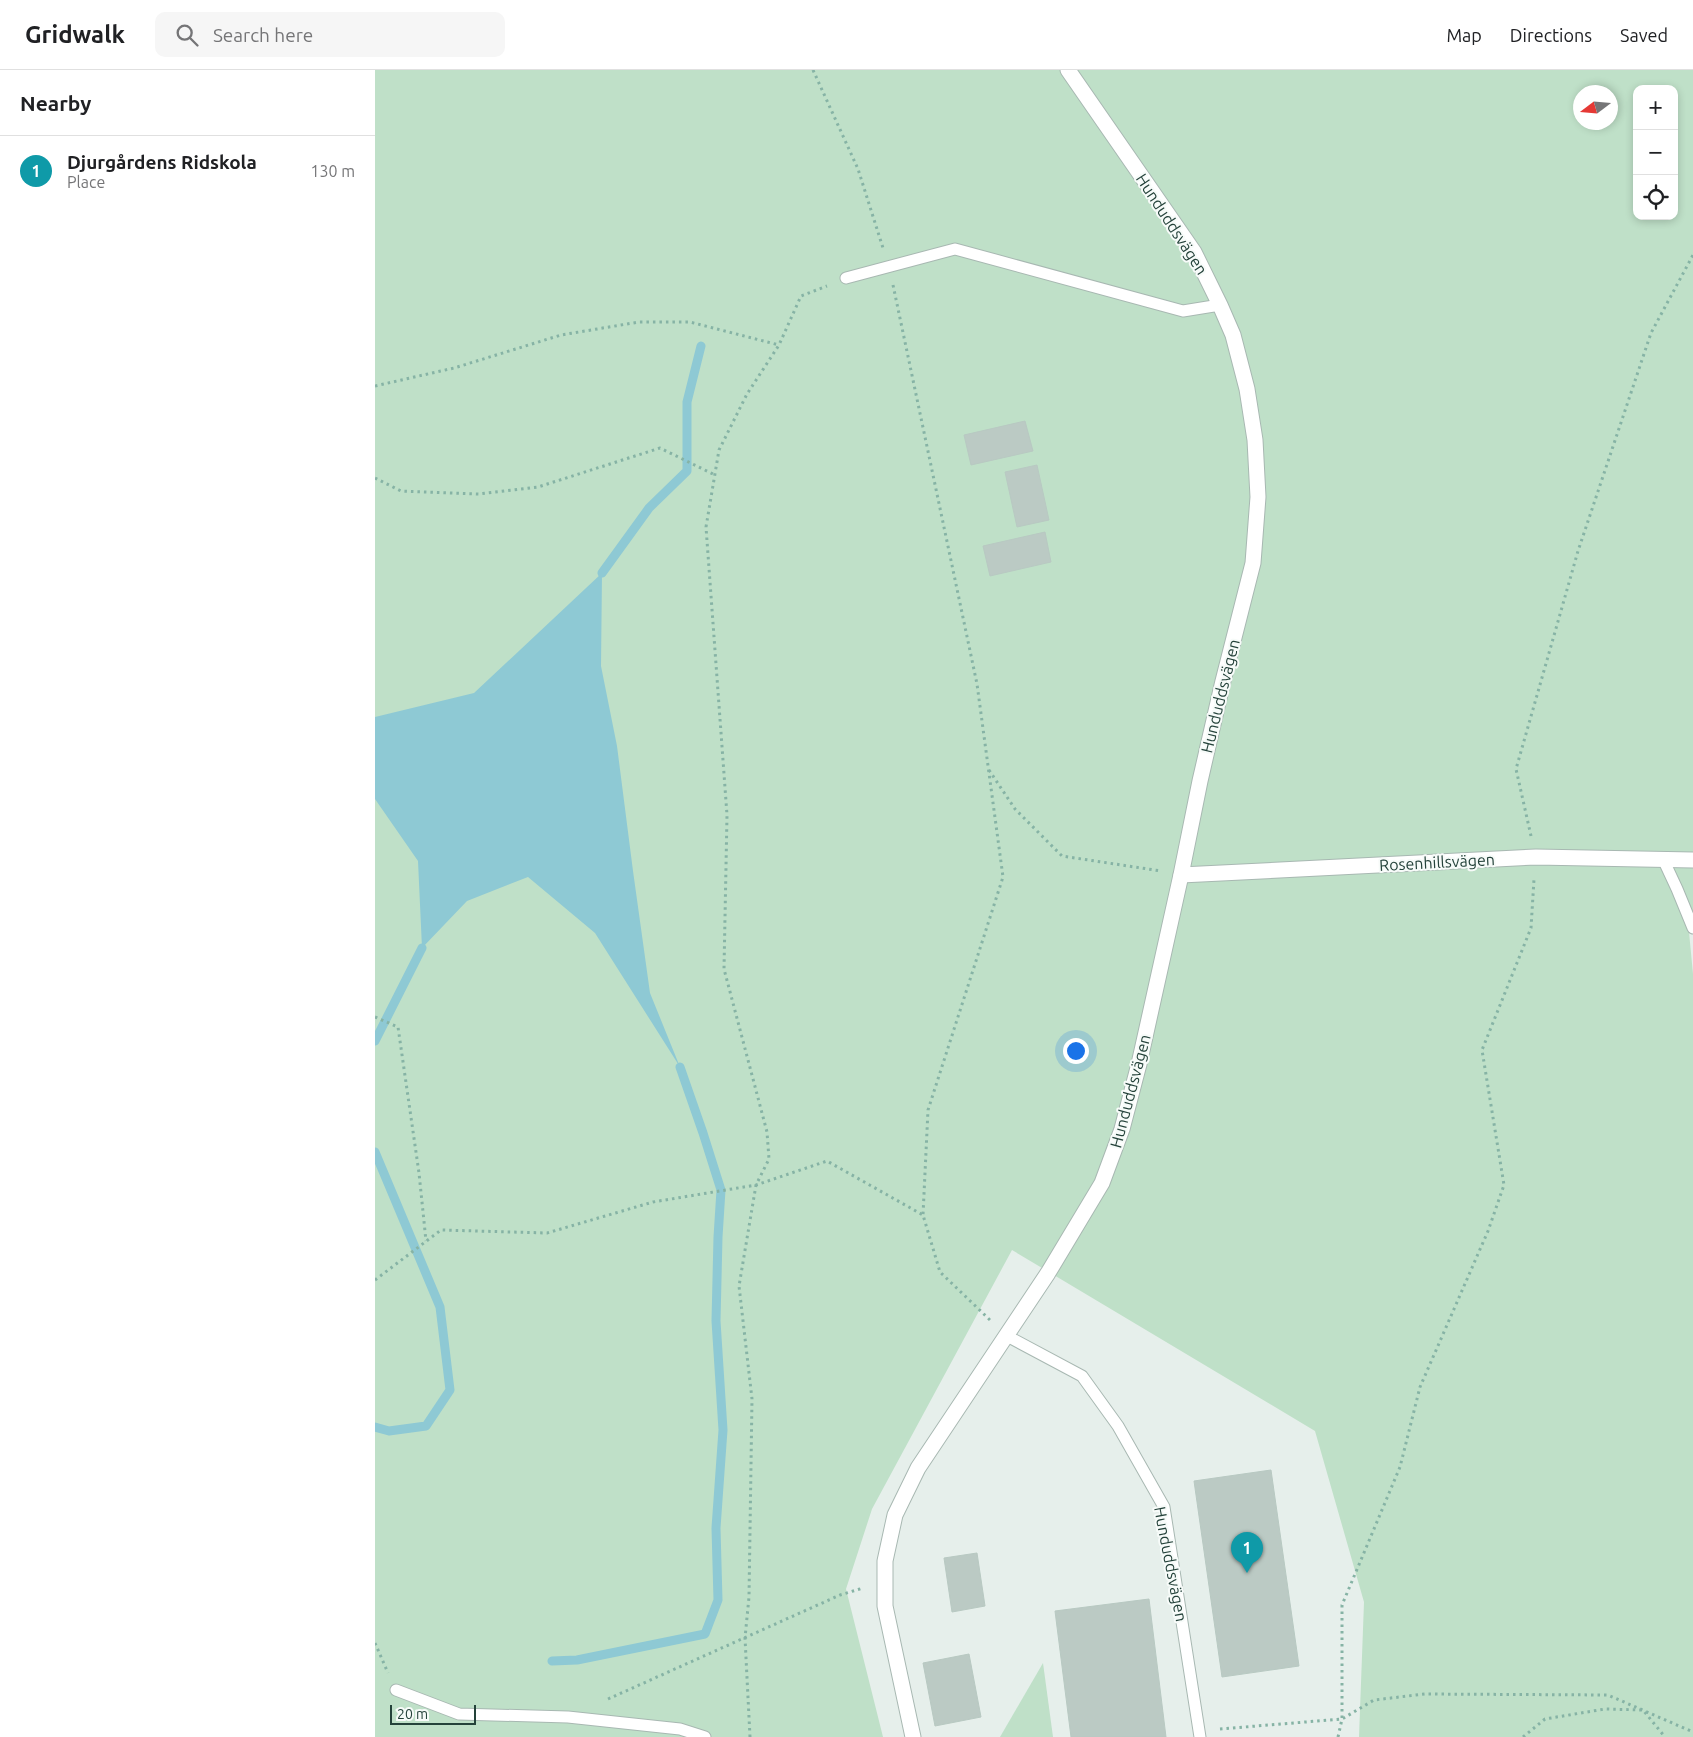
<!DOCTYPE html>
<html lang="en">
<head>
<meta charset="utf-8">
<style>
	body { margin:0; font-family:Ubuntu,sans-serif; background:#f6f6f6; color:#202124 }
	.controls { position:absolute; right:15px; top:15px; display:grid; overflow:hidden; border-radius:10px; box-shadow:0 2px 8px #0003 }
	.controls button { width:45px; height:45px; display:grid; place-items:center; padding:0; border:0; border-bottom:1px solid #e0e0e0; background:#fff; color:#202124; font:25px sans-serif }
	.compass { position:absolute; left:1198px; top:15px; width:45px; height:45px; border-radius:50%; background:#fff; box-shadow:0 2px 8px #0003; rotate:254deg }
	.scale { position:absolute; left:15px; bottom:12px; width:86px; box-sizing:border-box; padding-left:5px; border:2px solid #24423a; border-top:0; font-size:14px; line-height:18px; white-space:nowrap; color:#24423a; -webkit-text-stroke:4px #f7fbf9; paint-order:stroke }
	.you { position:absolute; left:700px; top:980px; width:18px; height:18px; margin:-12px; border:4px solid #fff; border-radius:50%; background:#1a73e8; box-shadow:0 0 0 8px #1a73e833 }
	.badge { display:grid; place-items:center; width:32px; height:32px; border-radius:50%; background:#7f4e3f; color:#fff; font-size:16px; font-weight:700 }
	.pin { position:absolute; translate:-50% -41px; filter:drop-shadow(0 1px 2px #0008) }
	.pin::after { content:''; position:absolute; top:26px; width:18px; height:15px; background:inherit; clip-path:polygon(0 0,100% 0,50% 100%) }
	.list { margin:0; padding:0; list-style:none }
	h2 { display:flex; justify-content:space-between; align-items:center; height:65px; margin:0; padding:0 20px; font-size:21px }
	h2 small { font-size:16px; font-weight:400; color:#757577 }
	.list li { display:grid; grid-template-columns:32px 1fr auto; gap:15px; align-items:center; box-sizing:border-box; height:70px; padding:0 20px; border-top:1px solid #e0e0e0 }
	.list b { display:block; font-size:19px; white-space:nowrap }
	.list p { margin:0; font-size:16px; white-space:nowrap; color:#757577 }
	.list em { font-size:16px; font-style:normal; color:#757577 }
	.icon { flex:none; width:28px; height:28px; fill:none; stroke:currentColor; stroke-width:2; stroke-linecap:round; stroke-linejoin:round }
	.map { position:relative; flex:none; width:1318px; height:1667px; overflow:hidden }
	header { display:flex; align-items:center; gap:30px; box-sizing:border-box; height:70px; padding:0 25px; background:#fff; border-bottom:1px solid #e0e0e0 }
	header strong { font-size:24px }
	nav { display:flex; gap:28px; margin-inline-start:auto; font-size:18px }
	.search { width:350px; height:45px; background:#f6f6f6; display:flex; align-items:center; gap:12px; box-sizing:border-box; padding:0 18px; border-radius:10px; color:#757577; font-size:19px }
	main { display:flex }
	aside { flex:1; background:#fff }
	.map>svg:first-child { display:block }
	.green { fill:#bfe0c8; fill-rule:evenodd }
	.water { fill:#8ec9d4 }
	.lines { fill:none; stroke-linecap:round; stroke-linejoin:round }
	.stream { stroke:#8ec9d4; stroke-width:9 }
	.building { fill:#bbcac4; stroke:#b8c9c2 }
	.service-casing { stroke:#a8b8b2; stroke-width:13 }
	.minor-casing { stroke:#a8b8b2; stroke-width:17 }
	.path { stroke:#86b3a5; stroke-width:3; stroke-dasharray:2.5 4; stroke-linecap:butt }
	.service { stroke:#fff; stroke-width:11 }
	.minor { stroke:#fff; stroke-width:15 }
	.labels { text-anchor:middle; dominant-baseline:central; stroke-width:4; stroke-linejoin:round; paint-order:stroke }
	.street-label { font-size:16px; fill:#24423a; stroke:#f7fbf9 }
</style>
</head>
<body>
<header>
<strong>Gridwalk</strong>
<div class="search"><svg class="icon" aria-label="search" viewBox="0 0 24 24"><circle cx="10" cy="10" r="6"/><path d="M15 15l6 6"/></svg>Search here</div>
<nav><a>Map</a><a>Directions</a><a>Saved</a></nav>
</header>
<main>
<aside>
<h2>Nearby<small></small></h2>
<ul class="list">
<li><span class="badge" style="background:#0f9aa8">1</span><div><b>Djurgårdens Ridskola</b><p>Place</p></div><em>130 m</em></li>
</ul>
</aside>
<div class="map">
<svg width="1318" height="1667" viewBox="0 0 1318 1667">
	<rect width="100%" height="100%" fill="#e6efeb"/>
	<!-- green -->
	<g class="green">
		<path d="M0,0H1318V862H1314L1318,904V1667H984L989,1532L940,1361L637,1180L497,1439L471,1519L508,1667H0ZM1262,19H1299V146H1262ZM1206,22H1236V52H1206Z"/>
		<path d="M668,1593L678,1667H625Z"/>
	</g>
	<!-- water -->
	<path class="water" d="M227,503L226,596L242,676L258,801L275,923L305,997L220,863L153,807L92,831L47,878L43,791L0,729V647L99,623Z"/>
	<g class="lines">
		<!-- stream -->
		<g class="stream">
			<path d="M227,503L274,438L312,401V332L326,276"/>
			<path d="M0,971L47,878"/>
			<path d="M0,1082L65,1237L75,1320L51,1356L14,1361L0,1357"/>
			<path d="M177,1591L202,1590L330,1564L343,1530L341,1458L348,1360L341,1251L343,1167L346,1120L328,1063L305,997"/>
		</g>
	</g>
	<!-- building -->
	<g class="building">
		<path d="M650,351L658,381L596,395L589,365Z"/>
		<path d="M662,395L674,450L642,457L630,402Z"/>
		<path d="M670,462L676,492L615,506L608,476Z"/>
		<path d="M896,1400L924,1596L847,1607L819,1411Z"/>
		<path d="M602,1483L610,1536L577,1542L569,1488Z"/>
		<path d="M774,1529L791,1667H696L680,1541Z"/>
		<path d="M594,1584L606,1647L560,1656L548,1593Z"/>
	</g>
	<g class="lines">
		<defs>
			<g id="service">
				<path d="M471,208L580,179L808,241L845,235"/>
				<path d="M1288,789L1302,819L1318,858"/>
				<path d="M632,1266L707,1306L743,1356L789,1437L825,1667"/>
				<path d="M21,1620L84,1644L193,1647L305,1659L330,1667"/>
			</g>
			<g id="minor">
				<path d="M806,805L1161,787L1318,790"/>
				<path d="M538,1667L510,1536V1491L520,1445L543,1398L673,1203L727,1113L747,1059L764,994L806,805L825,711L848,611L878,493L883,427L880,370L872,319L858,265L845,235L819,182L693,0"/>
			</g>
		</defs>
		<!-- service casing -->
		<use href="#service" class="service-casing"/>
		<!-- minor casing -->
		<use href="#minor" class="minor-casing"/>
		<!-- path -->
		<g class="path">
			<path d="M438,0L483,99L508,178"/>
			<path d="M518,215L602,614L628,807L553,1040L548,1145"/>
			<path d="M0,316L79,298L186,265L264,252H315L404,275"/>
			<path d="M0,408L26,421L104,424L163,417L285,378L340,405"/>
			<path d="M614,700L640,739L687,786L786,801"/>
			<path d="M1156,766L1141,699L1203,481L1276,263L1318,185"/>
			<path d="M0,947L23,957L44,1103L51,1171"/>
			<path d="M0,1210L66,1160L172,1163L278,1132L381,1115L452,1091L548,1145L565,1202L615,1250"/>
			<path d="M0,1573L13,1603"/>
			<path d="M233,1629L465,1525L488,1518"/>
			<path d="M845,1659L967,1649L999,1630L1050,1624L1233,1625L1318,1662"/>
			<path d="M375,1667L370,1568L374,1527L377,1329L364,1216L381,1115L394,1089L392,1062L349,899L352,745L331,457L344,380L372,324L404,275L426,226L452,216"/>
			<path d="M963,1667L967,1649V1535L1025,1397L1045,1317L1113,1161L1129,1115L1107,980L1156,858L1159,809"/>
			<path d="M1148,1667L1170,1649L1230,1639L1268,1640L1290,1667"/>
		</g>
		<!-- service -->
		<use href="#service" class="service"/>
		<!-- minor -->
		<use href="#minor" class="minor"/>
	</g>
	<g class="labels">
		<!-- street labels -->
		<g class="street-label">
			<text transform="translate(797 154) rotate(57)">Hunduddsvägen</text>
			<text transform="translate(845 626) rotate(-76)">Hunduddsvägen</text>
			<text transform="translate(1062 792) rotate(-3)">Rosenhillsvägen</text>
			<text transform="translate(755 1021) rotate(-75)">Hunduddsvägen</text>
			<text transform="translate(796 1494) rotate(79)">Hunduddsvägen</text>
		</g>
	</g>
</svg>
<div class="controls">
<button>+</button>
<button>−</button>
<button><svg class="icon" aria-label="locate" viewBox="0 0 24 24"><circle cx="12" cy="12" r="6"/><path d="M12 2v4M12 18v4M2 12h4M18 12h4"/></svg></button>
</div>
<svg class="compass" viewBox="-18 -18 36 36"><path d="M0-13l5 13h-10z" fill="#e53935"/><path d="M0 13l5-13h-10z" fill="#757577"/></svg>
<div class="scale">20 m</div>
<div class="you"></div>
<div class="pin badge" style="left:872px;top:1503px;background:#0f9aa8">1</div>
</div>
</main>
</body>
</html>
